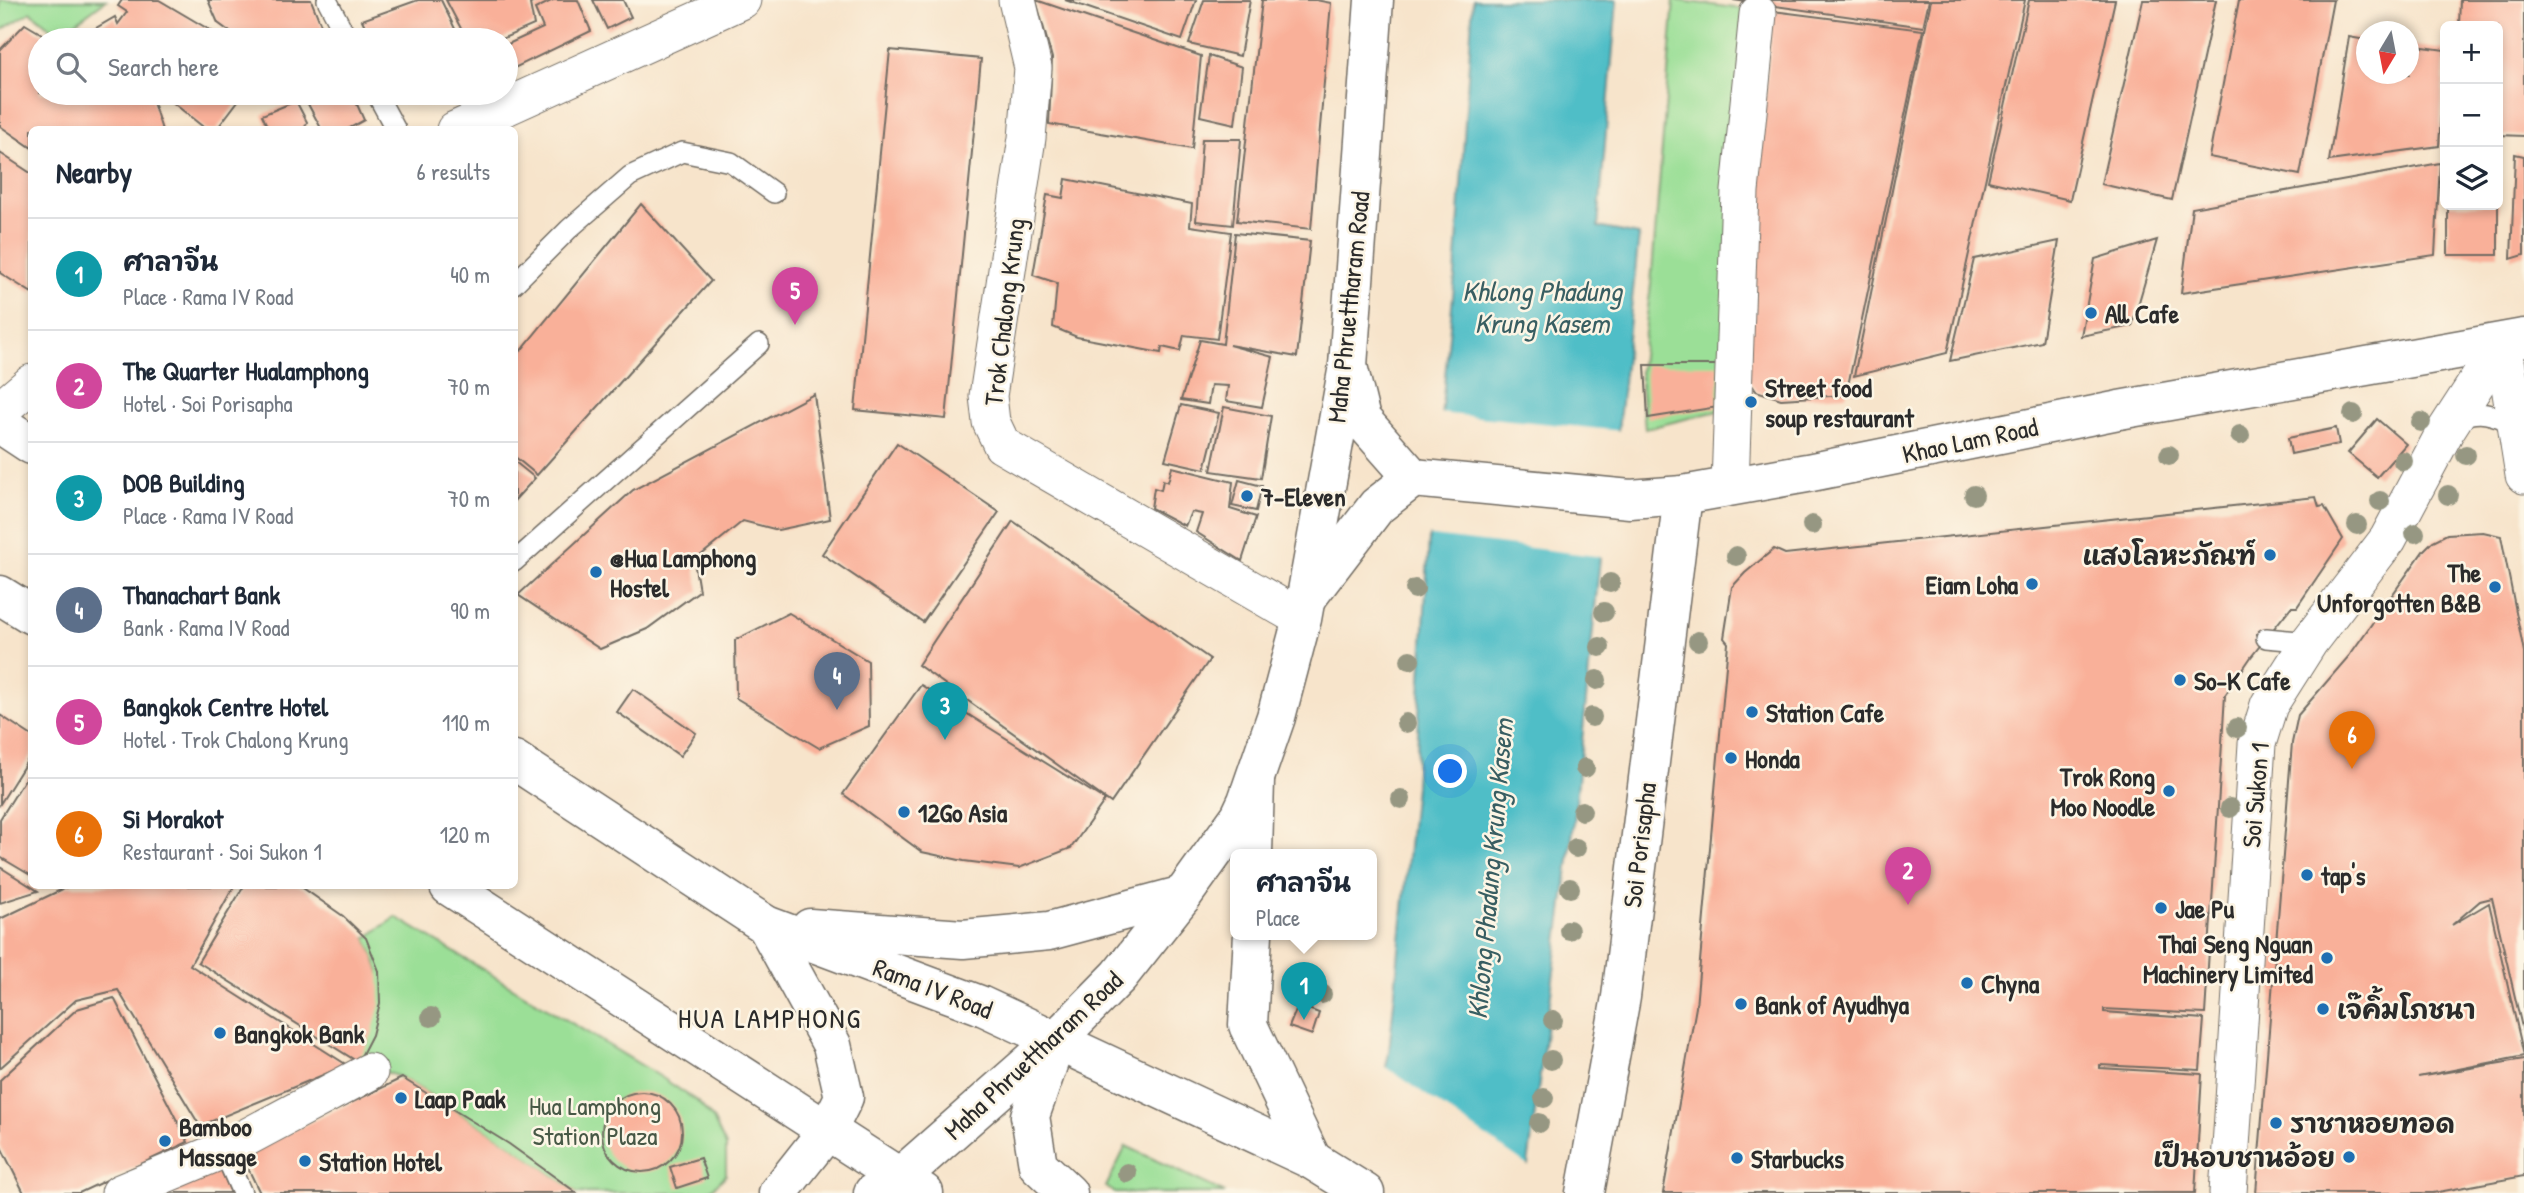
<!DOCTYPE html>
<html lang="en">
<head>
<meta charset="utf-8">
<style>
	body { margin:0; font-family:"Patrick Hand","Playpen Sans Thai",sans-serif; background:#f2f2f3; color:#1f2937 }
	.controls { position:absolute; right:21px; top:21px; display:grid; overflow:hidden; border-radius:10px; box-shadow:0 4px 10px #0003 }
	.controls button { width:63px; height:63px; display:grid; place-items:center; padding:0; border:0; border-bottom:2px solid #e0e1e3; background:#fff; color:#1f2937; font:35px sans-serif }
	.compass { position:absolute; left:2356px; top:21px; width:63px; height:63px; border-radius:50%; background:#fff; box-shadow:0 4px 10px #0003; rotate:190deg }
	.you { position:absolute; left:1451px; top:772px; width:24px; height:24px; margin:-18px; border:5px solid #fff; border-radius:50%; background:#1a73e8; box-shadow:0 0 0 10px #1a73e833 }
	.badge { display:grid; place-items:center; width:46px; height:46px; border-radius:50%; background:#ea580c; color:#fff; font-size:23px; font-weight:700 }
	.pin { position:absolute; translate:-50% -58px; filter:drop-shadow(0 2px 4px #0008) }
	.pin::after { content:''; position:absolute; top:37px; width:24px; height:21px; background:inherit; clip-path:polygon(0 0,100% 0,50% 100%) }
	.popup { position:absolute; left:1230px; top:849px; width:147px; height:91px; box-sizing:border-box; display:grid; place-content:center; border-radius:10px; background:#fff; filter:drop-shadow(0 2px 5px #0005); font-size:23px; white-space:nowrap; color:#747a83 }
	.popup b { font-size:26px; color:#1f2937 }
	.popup::after { content:''; position:absolute; left:50%; top:100%; margin-left:-14px; border:14px solid transparent; border-top-color:#fff }
	.list { margin:0; padding:0; list-style:none }
	h2 { display:flex; justify-content:space-between; align-items:center; height:91px; margin:0; padding:0 28px; font-size:30px }
	h2 small { font-size:23px; font-weight:400; color:#747a83 }
	.list li { display:grid; grid-template-columns:46px 1fr auto; gap:21px; align-items:center; box-sizing:border-box; height:112px; padding:0 28px; border-top:2px solid #e0e1e3 }
	.list b { display:block; font-size:26px; white-space:nowrap }
	.list p { margin:0; font-size:23px; white-space:nowrap; color:#747a83 }
	.list em { font-size:23px; font-style:normal; color:#747a83 }
	.icon { flex:none; width:38px; height:38px; fill:none; stroke:currentColor; stroke-width:2; stroke-linecap:round; stroke-linejoin:round }
	.map { position:relative; flex:none; width:2524px; height:1193px; overflow:hidden }
	.search { position:absolute; background:#fff; box-shadow:0 4px 10px #0003; left:28px; top:28px; width:490px; height:77px; display:flex; align-items:center; gap:18px; box-sizing:border-box; padding:0 24px; border-radius:38px; color:#747a83; font-size:26px }
	.panel { position:absolute; background:#fff; box-shadow:0 4px 10px #0003; left:28px; top:126px; width:490px; height:763px; border-radius:10px }
	.map>svg:first-child { display:block }
	.green { fill:#9bdf97; stroke:#638561; stroke-width:2 }
	.water { fill:#50bec7; stroke:#3e7479; stroke-width:2 }
	.pier { fill:#f7e4cb }
	.building { fill:#f9b099 }
	.lines { fill:none; stroke-linecap:round; stroke-linejoin:round }
	.service-casing { stroke:#726c63; stroke-width:22 }
	.minor-casing { stroke:#726c63; stroke-width:39 }
	.tertiary-casing { stroke:#726c63; stroke-width:41 }
	.secondary-casing { stroke:#726c63; stroke-width:41 }
	.primary-casing { stroke:#726c63; stroke-width:41 }
	.service { stroke:#fff; stroke-width:19 }
	.minor { stroke:#fff; stroke-width:37 }
	.tertiary { stroke:#fff; stroke-width:38 }
	.secondary { stroke:#fff; stroke-width:38 }
	.primary { stroke:#fff; stroke-width:38 }
	.tree { fill:#969782 }
	.poi-dot { fill:#1f6fb2; stroke:#fcf5e5; stroke-width:2.5 }
	.labels { text-anchor:middle; dominant-baseline:central; stroke-width:5; stroke-linejoin:round; paint-order:stroke }
	.street-label { font-size:26px; fill:#2b2b2b; stroke:#fcf5e5 }
	.poi-label { font-size:26px; font-weight:bold; fill:#2b2b2b; stroke:#fcf5e5; text-anchor:start }
	.park-label { font-size:26px; fill:#475846; stroke:#fcf5e5 }
	.water-label { font-size:28px; font-style:italic; fill:#385e62; stroke:#fcf5e5 }
	.neighbourhood-label { font-size:28px; letter-spacing:2px; fill:#2b2b2b; stroke:#fcf5e5 }
</style>
</head>
<body>
<div class="map">
<svg width="2524" height="1193" viewBox="0 0 2524 1193">
	<rect width="100%" height="100%" fill="#fcf5e5"/>
	<filter id="ink" filterUnits="userSpaceOnUse"><feTurbulence type="fractalNoise" baseFrequency=".0143" numOctaves="2"/><feDisplacementMap in="SourceGraphic" scale="14" xChannelSelector="R" yChannelSelector="G"/><feConvolveMatrix kernelMatrix="1 2 1 2 8 2 1 2 1" color-interpolation-filters="sRGB"/></filter>
	<filter id="wash" filterUnits="userSpaceOnUse"><feTurbulence type="fractalNoise" baseFrequency=".00686" numOctaves="4" result="noise"/><feDisplacementMap in="SourceGraphic" scale="28" xChannelSelector="R" yChannelSelector="G"/><feGaussianBlur stdDeviation="1.57" result="paint"/><feColorMatrix in="noise" values="0 0 0 0 0 0 0 0 0 0 0 0 0 0 0 0 0 1.4 0 .05"/><feComposite in="paint" operator="in"/></filter>
	<g filter="url(#wash)">
		<rect width="100%" height="100%" fill="#f7e4cb"/>
		<!-- green -->
		<g class="green">
			<path d="M0,0H106L59,35L31,12L0,31Z"/>
			<path d="M1674,0L1743,9L1722,410L1645,429L1640,372L1651,284Z"/>
			<path d="M396,917L661,1077L698,1102L713,1119L726,1146V1175L712,1189L700,1193H577L509,1144L402,1078L358,1062L379,971L366,938Z"/>
			<path d="M1126,1146L1225,1193H1115L1106,1187Z"/>
		</g>
		<!-- water -->
		<path class="water" d="M1473,0H1617L1598,227L1639,235L1607,533L1601,547L1574,823L1527,1172L1361,1193L1389,1052L1415,786L1429,538L1455,276Z"/>
		<!-- pier -->
		<g class="pier">
			<path d="M1438,413L1622,431L1611,534L1605,548L1604,557L1425,535Z"/>
			<path d="M1383,1065L1531,1168L1527,1193H1358Z"/>
		</g>
		<g id="blocks">
			<!-- building -->
			<g class="building">
				<path d="M122,0H159L215,33L206,40H200L174,30L167,40H81L79,38L115,17L118,24L127,12L118,6Z"/>
				<path d="M208,0H311L327,40H241L218,23Z"/>
				<path d="M418,0H441L458,35L445,40H372L362,20Z"/>
				<path d="M446,0H538L530,4L534,25L499,40H467Z"/>
				<path d="M553,0H578L591,31L506,72V45L543,28L535,9Z"/>
				<path d="M593,0H623L631,17L607,29Z"/>
				<path d="M1036,0L1201,56L1192,149L1049,124L1052,58Z"/>
				<path d="M1065,0H1196L1182,40Z"/>
				<path d="M1204,0H1250L1240,56L1189,44Z"/>
				<path d="M1262,0H1316L1331,3L1311,229L1237,221Z"/>
				<path d="M1733,0H1929L1923,27Z"/>
				<path d="M1931,0H2025L1947,353L1854,376Z"/>
				<path d="M2029,0H2115L2070,200L1988,181Z"/>
				<path d="M2143,0H2216L2172,200L2101,184Z"/>
				<path d="M2239,0H2333L2300,175L2209,157Z"/>
				<path d="M2460,0H2524V136L2498,135V26H2459Z"/>
				<path d="M1773,11L1923,30L1846,395L1781,399L1756,391L1743,371Z"/>
				<path d="M25,24L52,40H40V93H150L162,130H32V148L0,126V50Z"/>
				<path d="M2349,37L2366,40V74H2409V45L2445,50L2439,146L2329,161Z"/>
				<path d="M890,50L981,59L946,419L855,410Z"/>
				<path d="M1209,56L1242,67L1235,124L1200,116Z"/>
				<path d="M161,93H244L216,130H207Z"/>
				<path d="M302,93H352L364,120L346,130H322Z"/>
				<path d="M296,101L307,122L304,130H269L262,115Z"/>
				<path d="M1202,139H1241L1233,225L1196,221Z"/>
				<path d="M0,153L32,174V293L0,273Z"/>
				<path d="M2515,154L2524,156V255L2511,259Z"/>
				<path d="M2440,163L2435,255L2181,293L2192,208Z"/>
				<path d="M1066,179L1192,204L1190,226L1231,232L1217,339L1184,335L1180,351L1162,347L1161,353L1077,337L1053,327L1057,283L1033,275L1047,195L1063,198Z"/>
				<path d="M641,204L711,281L537,475L514,456V359Z"/>
				<rect x="2448" y="205" width="50" height="50"/>
				<path d="M1235,233L1310,241L1297,357L1229,345L1273,357L1262,407L1226,401L1228,386L1211,385L1208,404L1181,400L1200,340L1223,344Z"/>
				<path d="M2157,240L2132,326L2081,336L2095,259Z"/>
				<path d="M2059,241L2042,342L1950,361L1974,259Z"/>
				<path d="M1645,365H1719L1718,407L1648,418Z"/>
				<path d="M814,394L830,519L778,530L743,521L694,561L699,591L647,629L600,649L518,595L633,490Z"/>
				<path d="M1181,405L1219,413L1205,469L1165,460Z"/>
				<path d="M1224,407L1271,416L1261,478L1211,471Z"/>
				<path d="M2377,419L2406,444L2377,477L2348,453Z"/>
				<path d="M2336,428L2339,444L2291,454L2288,438Z"/>
				<path d="M897,443L999,512L923,622L822,554Z"/>
				<path d="M514,461L535,478L514,501Z"/>
				<path d="M1172,467L1233,482L1230,509L1256,517L1242,561L1196,532L1202,514L1191,512L1185,526L1151,508L1154,488L1161,490L1163,480L1168,482Z"/>
				<path d="M1239,480L1262,486L1256,511L1232,506Z"/>
				<path d="M2316,497L2319,507L2324,506L2343,539L2297,607H2291L2251,657L2225,695L2205,1014L2104,1009V1012L2204,1019L2200,1070L2100,1065V1068L2202,1074L2195,1193H1663L1696,1007L1728,643L1724,638L1732,587L1745,573L1774,549L1785,554Z"/>
				<path d="M1013,521L1210,659L1111,803L918,665Z"/>
				<path d="M2483,532L2501,536L2524,652V1036L2492,898L2480,901L2452,925L2489,903L2524,1056L2418,1077L2524,1059V1176L2433,1193H2256L2292,743L2298,715L2349,656L2424,550L2433,541L2447,534Z"/>
				<path d="M789,613L868,661L869,726L819,748L736,698L735,640Z"/>
				<path d="M921,685L1105,800L1071,848L1019,868L964,861L922,852L843,794Z"/>
				<path d="M633,689L696,733L680,756L617,712Z"/>
				<path d="M0,715L32,736V753L0,804Z"/>
				<path d="M32,768V876L0,857V819Z"/>
				<path d="M0,867L38,891L0,903Z"/>
				<path d="M69,886H234L190,965L347,1065L200,1126L118,990L76,1000L0,1068V919Z"/>
				<path d="M244,886H300L343,916L366,938L379,971L380,1003L372,1035L358,1062L198,962Z"/>
				<path d="M114,998L188,1142L79,1193H24L0,1145V1080L77,1009Z"/>
				<path d="M1298,1005L1319,1013L1312,1035L1289,1027Z"/>
				<path d="M402,1078L509,1144L577,1193H260L242,1156Z"/>
				<circle cx="642" cy="1132" r="40"/>
				<path d="M700,1158L707,1178L677,1188L670,1167Z"/>
				<path d="M221,1170L231,1193H165Z"/>
			</g>
		</g>
	</g>
	<g filter="url(#ink)">
		<use href="#blocks" fill-opacity="0" stroke="#726c63" stroke-width="2"/>
		<g class="lines">
			<defs>
				<g id="service">
					<path d="M327,0L348,40"/>
					<path d="M376,93L396,130"/>
					<path d="M514,284L569,229L630,176L682,152L731,162L774,193"/>
					<path d="M2457,418C2481,409 2492,414 2516,424"/>
					<path d="M514,562L759,344"/>
					<path d="M2266,638L2309,642"/>
					<path d="M223,1150L242,1193"/>
				</g>
				<g id="minor">
					<path d="M1017,0L1033,68L1027,138L988,396L991,422L1002,445L1302,619"/>
					<path d="M455,130L742,0"/>
					<path d="M2503,342L2524,475"/>
					<path d="M0,410L32,383"/>
					<path d="M1730,486L1740,191L1758,14"/>
					<path d="M120,1193L223,1150L369,1072"/>
					<path d="M2228,1193L2257,744L2269,705L2309,642L2388,539L2446,430L2503,342"/>
				</g>
				<g id="tertiary">
					<path d="M1348,366L1361,419L1413,478"/>
					<path d="M1413,478L1630,499L1683,495L1807,473L2119,410L2524,338"/>
					<path d="M1306,599L1377,506L1413,478"/>
					<path d="M873,1193L899,1178L1057,1039"/>
					<path d="M1585,1193L1621,997L1683,495"/>
				</g>
				<path id="secondary" d="M1057,1039L1119,976L1183,895L1240,816L1247,801L1276,717L1302,619L1348,366L1374,0"/>
				<g id="primary">
					<path d="M0,424L32,445"/>
					<path d="M0,595L32,615"/>
					<path d="M514,760L766,925L980,1005L1312,1160L1365,1193"/>
					<path d="M1253,854L1255,780"/>
					<path d="M449,886L924,1193"/>
					<path d="M766,925L832,1045L844,1097L827,1131L778,1193"/>
					<path d="M810,928L963,939L1049,931L1183,895"/>
					<path d="M1253,934L1248,1025L1312,1160"/>
					<path d="M1057,1039L1030,1116L1038,1165L1068,1193"/>
				</g>
			</defs>
			<!-- service casing -->
			<use href="#service" class="service-casing"/>
			<!-- minor casing -->
			<use href="#minor" class="minor-casing"/>
			<!-- tertiary casing -->
			<use href="#tertiary" class="tertiary-casing"/>
			<!-- secondary casing -->
			<use href="#secondary" class="secondary-casing"/>
			<!-- primary casing -->
			<use href="#primary" class="primary-casing"/>
			<!-- service -->
			<use href="#service" class="service"/>
			<!-- minor -->
			<use href="#minor" class="minor"/>
			<!-- tertiary -->
			<use href="#tertiary" class="tertiary"/>
			<!-- secondary -->
			<use href="#secondary" class="secondary"/>
			<!-- primary -->
			<use href="#primary" class="primary"/>
		</g>
		<!-- trees -->
		<g class="tree">
			<circle cx="2353" cy="414" r="10"/>
			<circle cx="2421" cy="422" r="10"/>
			<circle cx="2240" cy="435" r="10"/>
			<circle cx="2169" cy="455" r="10"/>
			<circle cx="2466" cy="455" r="10"/>
			<circle cx="2403" cy="461" r="10"/>
			<circle cx="1974" cy="495" r="10"/>
			<circle cx="2448" cy="495" r="10"/>
			<circle cx="2380" cy="501" r="10"/>
			<circle cx="1812" cy="525" r="10"/>
			<circle cx="2357" cy="525" r="10"/>
			<circle cx="2415" cy="533" r="10"/>
			<circle cx="1736" cy="556" r="10"/>
			<circle cx="1610" cy="583" r="10"/>
			<circle cx="1415" cy="589" r="10"/>
			<circle cx="1604" cy="612" r="10"/>
			<circle cx="1698" cy="641" r="10"/>
			<circle cx="1600" cy="647" r="10"/>
			<circle cx="1410" cy="660" r="10"/>
			<circle cx="1597" cy="680" r="10"/>
			<circle cx="1592" cy="717" r="10"/>
			<circle cx="1406" cy="723" r="10"/>
			<circle cx="2237" cy="728" r="10"/>
			<circle cx="1585" cy="768" r="10"/>
			<circle cx="1401" cy="799" r="10"/>
			<circle cx="2230" cy="808" r="10"/>
			<circle cx="1582" cy="811" r="10"/>
			<circle cx="1576" cy="848" r="10"/>
			<circle cx="1570" cy="888" r="10"/>
			<circle cx="1569" cy="930" r="10"/>
			<circle cx="1322" cy="994" r="10"/>
			<circle cx="431" cy="1017" r="10"/>
			<circle cx="1553" cy="1020" r="10"/>
			<circle cx="1551" cy="1060" r="10"/>
			<circle cx="1544" cy="1098" r="10"/>
			<circle cx="1539" cy="1123" r="10"/>
			<circle cx="1127" cy="1173" r="10"/>
		</g>
	</g>
	<!-- markers -->
	<g class="poi-dot">
		<circle cx="2091" cy="313" r="7"/>
		<circle cx="1751" cy="402" r="7"/>
		<circle cx="1247" cy="496" r="7"/>
		<circle cx="2270" cy="555" r="7"/>
		<circle cx="596" cy="572" r="7"/>
		<circle cx="2032" cy="584" r="7"/>
		<circle cx="2495" cy="587" r="7"/>
		<circle cx="2180" cy="680" r="7"/>
		<circle cx="1752" cy="712" r="7"/>
		<circle cx="1731" cy="758" r="7"/>
		<circle cx="2169" cy="791" r="7"/>
		<circle cx="904" cy="812" r="7"/>
		<circle cx="2307" cy="875" r="7"/>
		<circle cx="2161" cy="908" r="7"/>
		<circle cx="2327" cy="958" r="7"/>
		<circle cx="1967" cy="983" r="7"/>
		<circle cx="1741" cy="1004" r="7"/>
		<circle cx="2323" cy="1009" r="7"/>
		<circle cx="220" cy="1033" r="7"/>
		<circle cx="401" cy="1098" r="7"/>
		<circle cx="2276" cy="1123" r="7"/>
		<circle cx="165" cy="1141" r="7"/>
		<circle cx="2349" cy="1157" r="7"/>
		<circle cx="1737" cy="1158" r="7"/>
		<circle cx="305" cy="1161" r="7"/>
	</g>
	<g class="labels">
		<!-- street labels -->
		<g class="street-label">
			<text transform="translate(1348 307) rotate(-84)">Maha Phruettharam Road</text>
			<text transform="translate(1004 312) rotate(-83)">Trok Chalong Krung</text>
			<text transform="translate(1970 440) rotate(-12)">Khao Lam Road</text>
			<text transform="translate(2255 795) rotate(-85)">Soi Sukon 1</text>
			<text transform="translate(1639 845) rotate(-83)">Soi Porisapha</text>
			<text transform="translate(933 988) rotate(21)">Rama IV Road</text>
			<text transform="translate(1033 1055) rotate(-43)">Maha Phruettharam Road</text>
		</g>
		<!-- poi labels -->
		<g class="poi-label">
			<text x="2105" y="313">All Cafe</text>
			<text x="1765" y="387">Street food<tspan x="1765" dy="30">soup restaurant</tspan></text>
			<text x="1261" y="496">7-Eleven</text>
			<text x="2256" y="555" text-anchor="end">แสงโลหะภัณฑ์</text>
			<text x="610" y="557">@Hua Lamphong<tspan x="610" dy="30">Hostel</tspan></text>
			<text x="2481" y="572" text-anchor="end">The<tspan x="2481" dy="30">Unforgotten B&amp;B</tspan></text>
			<text x="2018" y="584" text-anchor="end">Eiam Loha</text>
			<text x="2194" y="680">So-K Cafe</text>
			<text x="1766" y="712">Station Cafe</text>
			<text x="1745" y="758">Honda</text>
			<text x="2155" y="776" text-anchor="end">Trok Rong<tspan x="2155" dy="30">Moo Noodle</tspan></text>
			<text x="918" y="812">12Go Asia</text>
			<text x="2321" y="875">tap's</text>
			<text x="2175" y="908">Jae Pu</text>
			<text x="2313" y="943" text-anchor="end">Thai Seng Nguan<tspan x="2313" dy="30">Machinery Limited</tspan></text>
			<text x="1981" y="983">Chyna</text>
			<text x="1755" y="1004">Bank of Ayudhya</text>
			<text x="2337" y="1009">เจ๊คิ้มโภชนา</text>
			<text x="234" y="1033">Bangkok Bank</text>
			<text x="415" y="1098">Laap Paak</text>
			<text x="2290" y="1123">ราชาหอยทอด</text>
			<text x="179" y="1126">Bamboo<tspan x="179" dy="30">Massage</tspan></text>
			<text x="2335" y="1157" text-anchor="end">เป็นอบชานอ้อย</text>
			<text x="1751" y="1158">Starbucks</text>
			<text x="319" y="1161">Station Hotel</text>
		</g>
		<!-- park labels -->
		<g class="park-label">
			<text x="595" y="1105">Hua Lamphong<tspan x="595" dy="30">Station Plaza</tspan></text>
		</g>
		<!-- water labels -->
		<g class="water-label">
			<text x="1542" y="291">Khlong Phadung<tspan x="1542" dy="32">Krung Kasem</tspan></text>
			<text transform="translate(1490 869) rotate(-85)">Khlong Phadung Krung Kasem</text>
		</g>
		<!-- neighbourhood labels -->
		<g class="neighbourhood-label">
			<text x="770" y="1018">HUA LAMPHONG</text>
		</g>
	</g>
</svg>
<div class="controls">
<button>+</button>
<button>−</button>
<button><svg class="icon" aria-label="layers" viewBox="0 0 24 24"><path d="M12 4l9 5-9 5-9-5zM3 14l9 5 9-5"/></svg></button>
</div>
<svg class="compass" viewBox="-18 -18 36 36"><path d="M0-13l5 13h-10z" fill="#e53935"/><path d="M0 13l5-13h-10z" fill="#747a83"/></svg>
<div class="you"></div>
<div class="pin badge" style="left:1304px;top:1020px;background:#0f9aa8">1</div>
<div class="popup"><b>ศาลาจีน</b>Place</div>
<div class="pin badge" style="left:1908px;top:905px;background:#d1479c">2</div>
<div class="pin badge" style="left:945px;top:740px;background:#0f9aa8">3</div>
<div class="pin badge" style="left:837px;top:710px;background:#5c6f8a">4</div>
<div class="pin badge" style="left:795px;top:325px;background:#d1479c">5</div>
<div class="pin badge" style="left:2352px;top:769px;background:#e8710a">6</div>
<div class="search"><svg class="icon" aria-label="search" viewBox="0 0 24 24"><circle cx="10" cy="10" r="6"/><path d="M15 15l6 6"/></svg>Search here</div>
<section class="panel">
<h2>Nearby<small>6 results</small></h2>
<ul class="list">
<li><span class="badge" style="background:#0f9aa8">1</span><div><b>ศาลาจีน</b><p>Place · Rama IV Road</p></div><em>40 m</em></li>
<li><span class="badge" style="background:#d1479c">2</span><div><b>The Quarter Hualamphong</b><p>Hotel · Soi Porisapha</p></div><em>70 m</em></li>
<li><span class="badge" style="background:#0f9aa8">3</span><div><b>DOB Building</b><p>Place · Rama IV Road</p></div><em>70 m</em></li>
<li><span class="badge" style="background:#5c6f8a">4</span><div><b>Thanachart Bank</b><p>Bank · Rama IV Road</p></div><em>90 m</em></li>
<li><span class="badge" style="background:#d1479c">5</span><div><b>Bangkok Centre Hotel</b><p>Hotel · Trok Chalong Krung</p></div><em>110 m</em></li>
<li><span class="badge" style="background:#e8710a">6</span><div><b>Si Morakot</b><p>Restaurant · Soi Sukon 1</p></div><em>120 m</em></li>
</ul>
</section>
</div>
</body>
</html>
